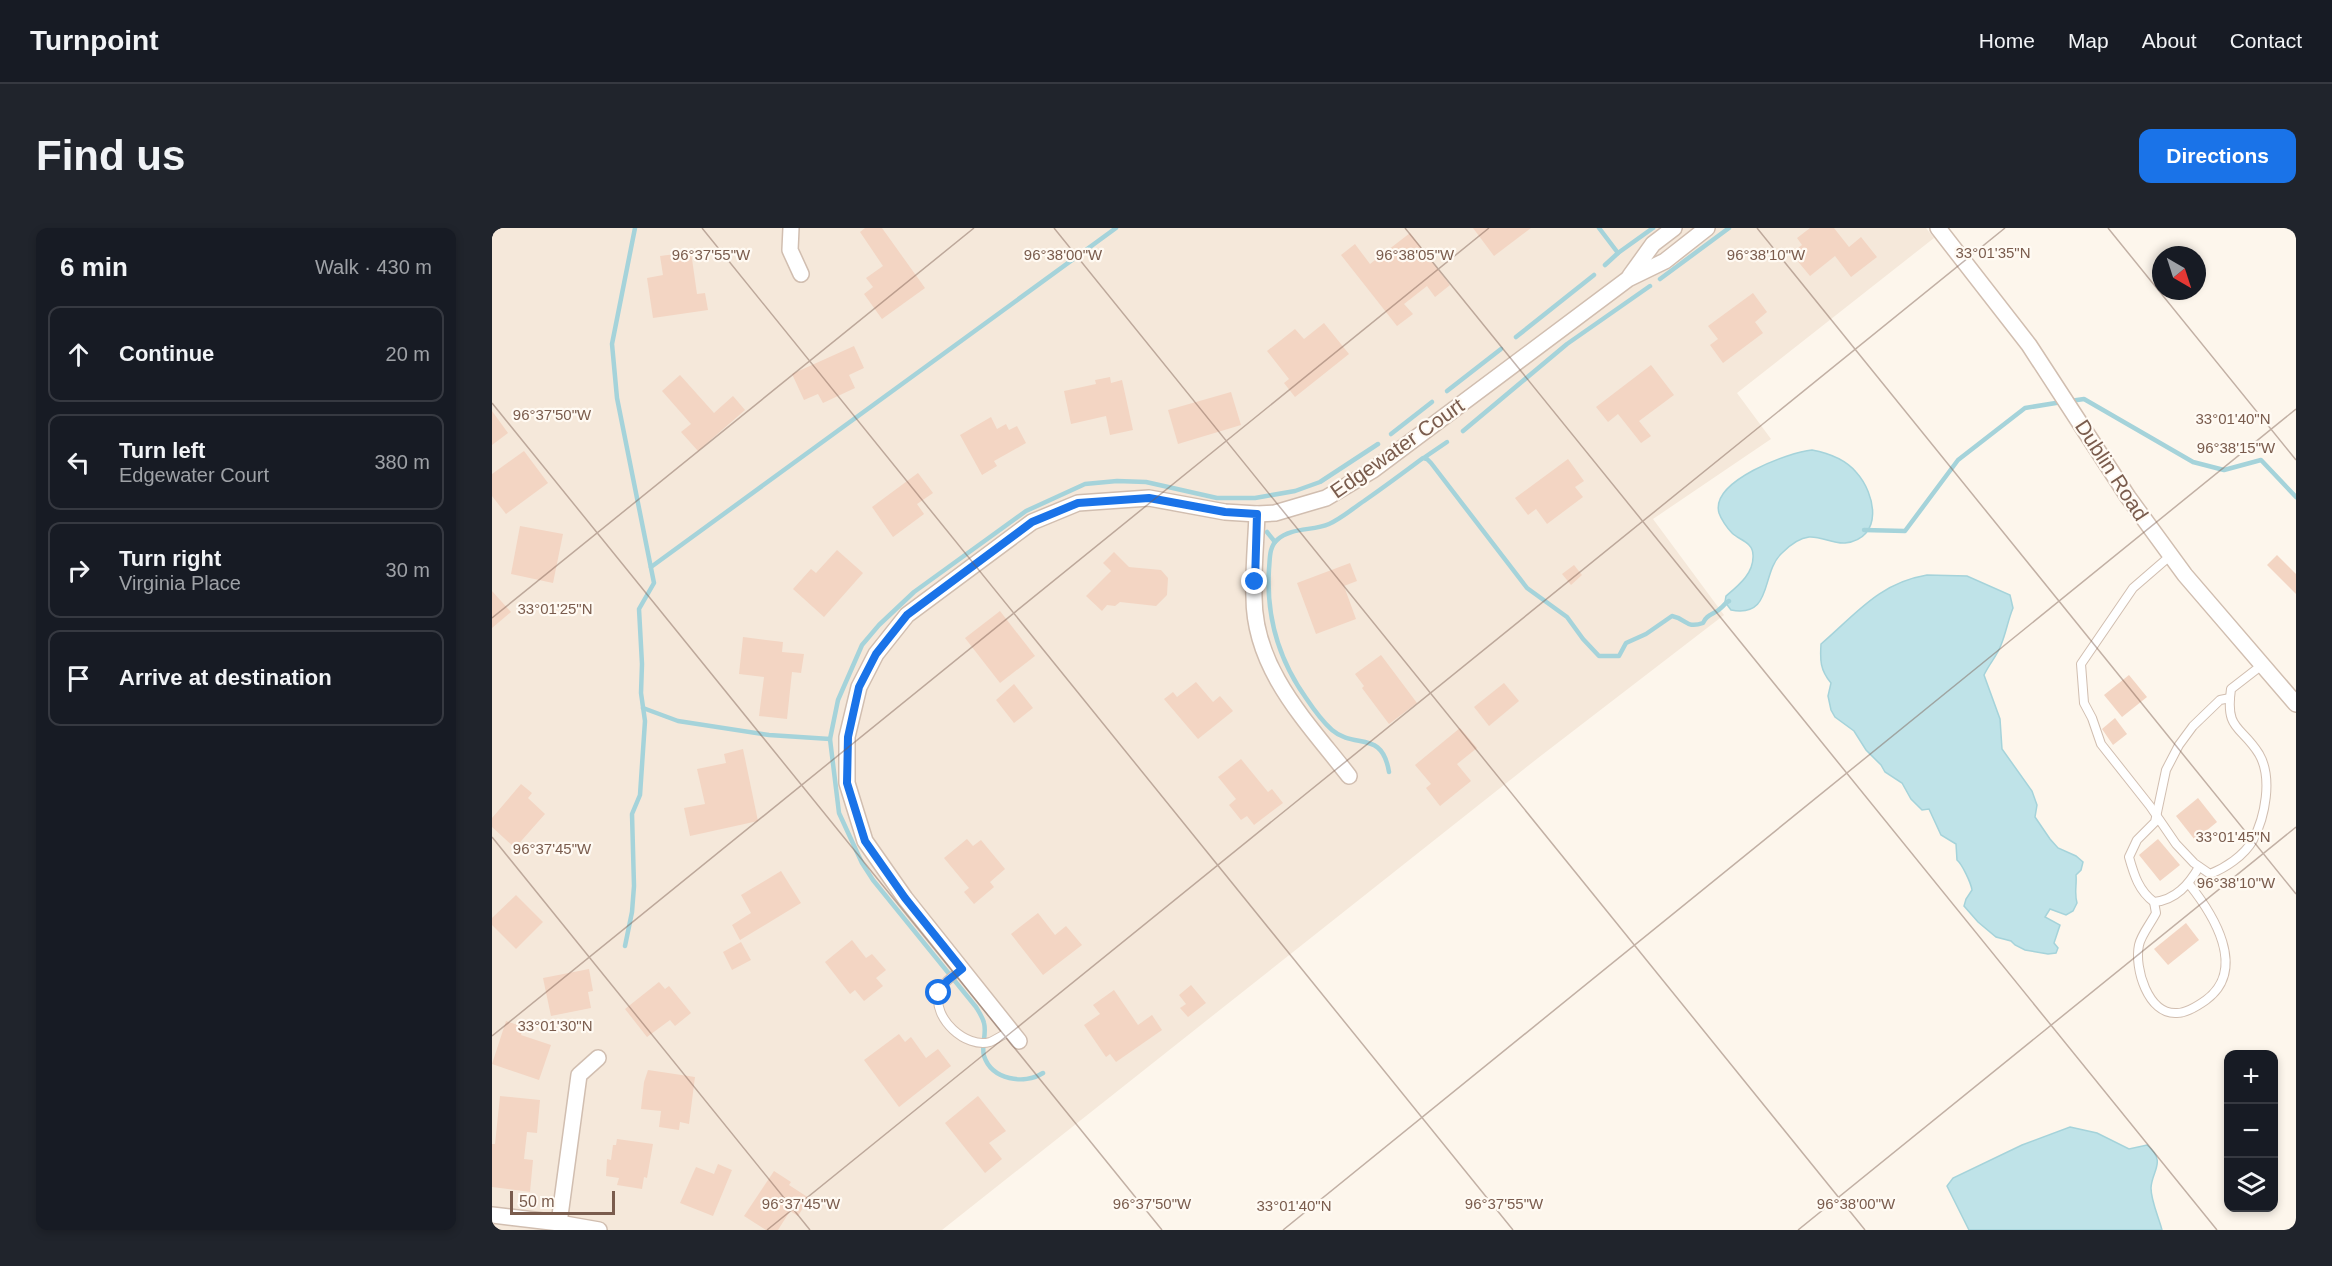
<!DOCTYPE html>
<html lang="en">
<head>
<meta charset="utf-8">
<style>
	body { margin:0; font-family:Arial,sans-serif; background:#20242c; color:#f1f3f6 }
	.controls { position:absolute; right:18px; bottom:18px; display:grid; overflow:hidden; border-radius:12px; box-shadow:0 3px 9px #0003 }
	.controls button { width:54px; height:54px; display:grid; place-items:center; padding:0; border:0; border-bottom:2px solid #363941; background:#171b24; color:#f1f3f6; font:30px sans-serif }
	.compass { position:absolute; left:1660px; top:18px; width:54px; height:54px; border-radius:50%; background:#171b24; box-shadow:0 3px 9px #0003; rotate:141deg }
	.scale { position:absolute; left:18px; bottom:15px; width:105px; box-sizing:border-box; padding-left:6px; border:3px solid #7a5c4d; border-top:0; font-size:16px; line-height:21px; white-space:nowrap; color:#7a5c4d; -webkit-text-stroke:4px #fffaf3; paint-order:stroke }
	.stop { position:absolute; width:18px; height:18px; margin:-14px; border:4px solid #1a73e8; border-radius:50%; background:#fff }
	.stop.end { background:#1a73e8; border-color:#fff; box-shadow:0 2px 6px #0008 }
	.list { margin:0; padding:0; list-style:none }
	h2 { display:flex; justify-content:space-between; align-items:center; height:78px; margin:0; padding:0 24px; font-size:26px }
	h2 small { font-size:20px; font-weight:400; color:#9ea1a6 }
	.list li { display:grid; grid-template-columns:39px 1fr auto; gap:18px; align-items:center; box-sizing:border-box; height:96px; margin:0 12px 12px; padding:0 12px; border:2px solid #363941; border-radius:12px }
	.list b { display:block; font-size:22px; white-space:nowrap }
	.list p { margin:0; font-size:20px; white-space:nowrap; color:#9ea1a6 }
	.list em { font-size:20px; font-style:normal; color:#9ea1a6 }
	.icon { flex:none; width:33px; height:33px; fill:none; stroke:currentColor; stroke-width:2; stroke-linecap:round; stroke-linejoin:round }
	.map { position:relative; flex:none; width:1804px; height:1002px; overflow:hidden; border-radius:12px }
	header { display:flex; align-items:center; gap:36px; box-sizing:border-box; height:84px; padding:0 30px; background:#171b24; border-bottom:2px solid #363941 }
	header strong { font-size:28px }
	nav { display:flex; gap:33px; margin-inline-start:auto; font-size:21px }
	.intro { display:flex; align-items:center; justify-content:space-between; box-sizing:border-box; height:144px; padding:0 36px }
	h1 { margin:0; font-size:42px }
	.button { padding:15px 27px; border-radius:12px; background:#1a73e8; color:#fff; font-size:21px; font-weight:700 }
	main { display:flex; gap:36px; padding:0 36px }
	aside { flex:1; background:#171b24; border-radius:12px; box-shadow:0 3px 9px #0003 }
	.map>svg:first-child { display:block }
	.residential { fill:#f5e8da }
	.water { fill:#bfe3e8; stroke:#a5d3da; stroke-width:1.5 }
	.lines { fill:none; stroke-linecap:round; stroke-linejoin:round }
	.stream { stroke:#a5d3da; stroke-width:4.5 }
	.building { fill:#f3d5c3 }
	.service-casing { stroke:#d1beb0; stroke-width:10 }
	.minor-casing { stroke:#d1beb0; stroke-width:18 }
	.service { stroke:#fff; stroke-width:8 }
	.minor { stroke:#fff; stroke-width:15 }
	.route { stroke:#1a73e8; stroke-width:8 }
	.ticks { fill:none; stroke:#7a5c4d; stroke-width:1.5; stroke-opacity:0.45 }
	.labels { text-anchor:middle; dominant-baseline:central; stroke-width:4.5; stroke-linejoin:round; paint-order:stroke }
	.street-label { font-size:21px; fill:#7a5c4d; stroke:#fffaf3 }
	.ticks-label { font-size:15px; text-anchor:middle; fill:#7a5c4d; stroke:#fffaf3; stroke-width:4.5; stroke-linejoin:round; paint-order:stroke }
</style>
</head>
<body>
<header>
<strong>Turnpoint</strong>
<nav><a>Home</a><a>Map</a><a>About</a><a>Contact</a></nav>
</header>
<div class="intro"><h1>Find us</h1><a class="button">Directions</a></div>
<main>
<aside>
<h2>6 min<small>Walk · 430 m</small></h2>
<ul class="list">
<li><svg class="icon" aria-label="ahead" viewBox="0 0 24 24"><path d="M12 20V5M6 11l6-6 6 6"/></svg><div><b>Continue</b></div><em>20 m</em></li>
<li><svg class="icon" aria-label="left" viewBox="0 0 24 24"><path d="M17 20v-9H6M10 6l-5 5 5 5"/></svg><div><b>Turn left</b><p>Edgewater Court</p></div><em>380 m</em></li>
<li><svg class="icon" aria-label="right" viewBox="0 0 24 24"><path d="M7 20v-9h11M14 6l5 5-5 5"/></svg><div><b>Turn right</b><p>Virginia Place</p></div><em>30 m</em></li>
<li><svg class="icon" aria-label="arrive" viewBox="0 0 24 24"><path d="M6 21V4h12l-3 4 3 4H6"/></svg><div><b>Arrive at destination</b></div></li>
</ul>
</aside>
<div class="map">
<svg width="1804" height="1002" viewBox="0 0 1804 1002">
	<rect width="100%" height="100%" fill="#fdf6ec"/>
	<!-- residential -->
	<path class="residential" d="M0,0H1434L1442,10L1245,165L1279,211L1161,291L1232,387L1046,530L450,1002H0Z"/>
	<!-- water -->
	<g class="water">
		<path d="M1320,222C1336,225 1353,231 1364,244C1384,266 1392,310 1353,315C1341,316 1329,308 1317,309C1307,310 1297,318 1290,325C1268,345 1282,390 1239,382L1233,374L1234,368C1247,357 1262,345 1261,327C1261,314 1247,312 1240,305C1235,300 1229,291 1227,285C1218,253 1297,224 1320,222Z"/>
		<path d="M1435,347L1475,348L1518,367L1521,380C1516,392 1514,405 1509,417C1505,428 1497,436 1492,447L1508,491L1510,521L1540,563L1545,577L1543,589L1558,611L1566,620L1584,628L1591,634L1589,642L1584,647C1585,657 1582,665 1585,675L1581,683L1574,687L1558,681L1553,689L1568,697L1562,715L1566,720L1564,725L1556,726L1533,722L1523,717L1519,713L1504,709L1486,694L1472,678L1474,671L1480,662C1479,655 1470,636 1465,632L1464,616L1449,607L1437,581L1430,582L1419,571L1410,555L1393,544L1389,537L1374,522L1362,503L1343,489L1339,482L1336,468L1339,455C1328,442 1328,432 1329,416C1364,386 1387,355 1435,347Z"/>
		<path d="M1578,899L1605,905L1637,921L1655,917C1675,934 1660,942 1659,960C1659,973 1667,990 1670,1002H1477L1455,958L1461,950L1530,917Z"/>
	</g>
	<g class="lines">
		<!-- stream -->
		<g class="stream">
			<path d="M1107,0L1126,25"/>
			<path d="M1113,37L1126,25L1161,0"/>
			<path d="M1168,51L1237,0"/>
			<path d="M1024,109L1102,47"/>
			<path d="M955,163L1009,121"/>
			<path d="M1578,173L1592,171L1701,234L1732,242L1769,232L1804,269"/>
			<path d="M971,203L1075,116L1158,58"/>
			<path d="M899,206L940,174"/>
			<path d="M933,229L955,214"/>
			<path d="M1372,302L1413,303L1466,232L1533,180L1570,174"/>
			<path d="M775,304L783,314"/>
			<path d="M159,339L624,0"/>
			<path d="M151,480L186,493L277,507L338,511"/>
			<path d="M897,544C890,501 863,522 840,502C830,493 822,482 814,470C787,432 774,389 777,341C778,331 777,319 785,312C799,299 821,303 837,296C850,290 860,281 872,273C892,259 911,245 931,230L935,231L939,235L1035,360L1075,389L1091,411L1107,428H1127L1134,415L1154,406L1180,388C1195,391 1194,401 1211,395C1215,385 1223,387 1230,379C1232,377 1234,374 1237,373"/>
			<path d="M133,718L140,684L142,658L140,586L148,567L153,493L149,465L150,436L147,381L162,355L125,170L120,116L143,0"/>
			<path d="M551,845C532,857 500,852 492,828C489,817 495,806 492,795C491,790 487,784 484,779L381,652L370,635L347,585L338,511L346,472L370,417L387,397L422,364L534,283L593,256L625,253L654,254L725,270H763L803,263L828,254L886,216"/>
		</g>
	</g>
	<!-- building -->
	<g class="building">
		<path d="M373,0H390L433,60L390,91L372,66L381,59L374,50L391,38L368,4Z"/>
		<path d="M981,0H1039L1002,28Z"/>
		<path d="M1318,0H1342L1357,19L1369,9L1385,29L1359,49L1343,28L1318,48L1299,25L1310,17L1305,10Z"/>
		<path d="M918,5L958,57L943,69L935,58L912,76L921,86L905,98L849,27L863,16L878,36Z"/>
		<path d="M199,24L205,66L213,65L216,82L161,90L155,50L171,47L168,28Z"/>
		<path d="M1261,65L1275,84L1263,94L1271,105L1231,135L1218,117L1226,111L1216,98Z"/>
		<path d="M832,95L857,126L803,169L792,155L797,151L775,123L803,101L812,111Z"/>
		<path d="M362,118L372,140L357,147L363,160L331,175L326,166L312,172L300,146Z"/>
		<path d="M1159,137L1182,167L1147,193L1159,208L1149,215L1126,186L1116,194L1104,179Z"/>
		<path d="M188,147L222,185L241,168L253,182L206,223L189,204L199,196L170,163Z"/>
		<path d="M618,149L619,155L630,152L641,202L618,207L614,188L579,196L572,163L604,156L603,152Z"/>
		<path d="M739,164L749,197L686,216L676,182Z"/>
		<path d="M0,183L16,205L0,217Z"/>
		<path d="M499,189L505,201L514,196L517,202L525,198L534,215L502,233L505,238L490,247L468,207Z"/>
		<path d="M32,223L56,255L14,286L0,268V246Z"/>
		<path d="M1076,231L1092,253L1083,259L1091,269L1055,296L1044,281L1036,287L1023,270Z"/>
		<path d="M426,245L441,265L425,276L432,286L401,309L380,279Z"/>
		<path d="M28,298L71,306L61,355L19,346Z"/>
		<path d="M345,322L371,345L332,389L301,361L319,341L324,345Z"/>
		<path d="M622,324L637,339L669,342L676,350L675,367L664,378L628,374L623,378L615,377L610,383L594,368L619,343L611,335Z"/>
		<path d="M1785,327L1804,346V366L1775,337Z"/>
		<path d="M858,335L865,353L852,358L864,391L824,406L805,355Z"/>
		<path d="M1082,337L1090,347L1079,357L1070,346Z"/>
		<path d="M0,363L19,384L0,400Z"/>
		<path d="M508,383L543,428L508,455L473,410Z"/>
		<path d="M251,409L291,414L290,424L312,426L309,445L300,444L295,491L267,488L272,449L247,446Z"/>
		<path d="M889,427L925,475L897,496L870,460L872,458L863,446Z"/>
		<path d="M1637,447L1655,469L1630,489L1612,467Z"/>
		<path d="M704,454L721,474L728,468L741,483L706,511L672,471L681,464L685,469Z"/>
		<path d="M1012,455L1027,473L997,498L982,479Z"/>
		<path d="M522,456L541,480L522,495L504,472Z"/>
		<path d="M1623,490L1635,506L1621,517L1610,501Z"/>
		<path d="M968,500L985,520L965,536L979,553L948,578L934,560L939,556L923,537Z"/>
		<path d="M251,521L266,593L198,608L192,580L213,576L205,541L234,535L232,526Z"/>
		<path d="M749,531L776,564L780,561L791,575L762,597L755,588L749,592L737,577L744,571L726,549Z"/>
		<path d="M29,556L40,565L36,570L53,586L23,620L0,599V590Z"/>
		<path d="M1706,570L1725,594L1703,612L1684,588Z"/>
		<path d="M475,611L481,618L489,612L513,641L498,654L502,659L482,676L472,664L477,660L452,630Z"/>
		<path d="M1666,611L1688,637L1668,653L1647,627Z"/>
		<path d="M289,643L309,675L248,712L240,697L259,685L249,667Z"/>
		<path d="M24,667L51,694L24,721L0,697V690Z"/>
		<path d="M546,685L563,707L574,698L590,717L551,747L519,706Z"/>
		<path d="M1694,695L1707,712L1676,737L1662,721Z"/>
		<path d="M360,712L374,730L380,726L394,742L384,750L391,758L372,773L363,762L358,766L333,734Z"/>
		<path d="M249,714L259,732L240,742L231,724Z"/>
		<path d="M97,741L101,763L96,764L99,780L59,788L51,750Z"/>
		<path d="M167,754L173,761L177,758L199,785L183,798L178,792L155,809L133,781Z"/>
		<path d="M699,757L714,775L696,789L688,780L694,776L687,767Z"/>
		<path d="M622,762L646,797L660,787L670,802L624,834L618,826L614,829L592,797L608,786L601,777Z"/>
		<path d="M14,793L32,799L29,807L59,817L47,852L0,836Z"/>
		<path d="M407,806L413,814L419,809L434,830L446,821L459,838L407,879L372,832Z"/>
		<path d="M156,842L203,849L197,896L188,894L187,902L167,899L169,883L149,881L152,854Z"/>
		<path d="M8,868L48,872L45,905L35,904L32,931L41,932L38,964L0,959V916H3Z"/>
		<path d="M486,868L514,903L497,915L510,931L493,945L453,895Z"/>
		<path d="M125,911L161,916L155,950L152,949L150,961L125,957L127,950L114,948L115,931L119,932L121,917H124Z"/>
		<path d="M226,936L240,942L221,988L188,975L204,939L222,946Z"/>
		<path d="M282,943L299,954L297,957L317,970L306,988L298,983L286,1002H274L252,988Z"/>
	</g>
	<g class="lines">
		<defs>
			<g id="service">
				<path d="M1678,328L1641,360L1589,436L1592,475L1600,490L1609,516L1658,578L1684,616L1702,635L1718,646C1733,640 1752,628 1761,612C1773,589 1781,550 1767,526C1749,497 1733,503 1739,461L1770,437"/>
				<path d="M1707,639C1697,656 1684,672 1662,674C1647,663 1642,647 1637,629L1645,612L1663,594L1674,542L1687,517L1701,498L1728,472L1738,470"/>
				<path d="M1662,674L1664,685C1659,695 1649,707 1647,717C1642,740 1656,787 1685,785C1695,785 1707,777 1714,772C1756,741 1721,686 1697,656"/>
				<path d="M470,741C462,747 450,755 447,765C440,790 474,821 498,814C505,811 512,806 519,803"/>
			</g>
			<g id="minor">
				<path d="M299,0L298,22L309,46"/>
				<path d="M1446,0L1537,117L1636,269L1693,347L1804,476"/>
				<path d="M1138,48L1161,16L1182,0"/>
				<path d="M765,286C764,314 761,342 762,369C762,442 816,495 857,548"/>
				<path d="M527,813L413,670L373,613L355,555V509L367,459L384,426L415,387L540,294L586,275L657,270L733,284L765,286L783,285L834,270L881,242L1136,51L1173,33L1215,0"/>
				<path d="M0,987L67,995L107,1002"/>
				<path d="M67,995L87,847L106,830"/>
			</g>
		</defs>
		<!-- service casing -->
		<use href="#service" class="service-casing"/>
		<!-- minor casing -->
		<use href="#minor" class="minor-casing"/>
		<!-- service -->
		<use href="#service" class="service"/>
		<!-- minor -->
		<use href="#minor" class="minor"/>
	</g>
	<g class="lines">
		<!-- route -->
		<path class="route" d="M447,765L455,753L470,741L413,670L373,613L355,555L356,509L367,459L384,426L415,387L540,294L586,275L657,270L733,284L765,286L763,354"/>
	</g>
	<!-- ticks -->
	<path class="ticks" d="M210,0L1021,1002M562,0L1373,1002M913,0L1725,1002M1265,0L1804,666M1616,0L1804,232M0,175L670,1002M0,390L482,0M0,609L318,1002M0,808L997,0M275,1002L1513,0M791,1002L1804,181M1306,1002L1804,599"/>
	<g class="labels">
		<!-- street labels -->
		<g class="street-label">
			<text transform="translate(905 220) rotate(-35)">Edgewater Court</text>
			<text transform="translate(1620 242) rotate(57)">Dublin Road</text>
		</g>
	</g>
	<g class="ticks-label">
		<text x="1501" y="30">33°01'35"N</text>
		<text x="219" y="32">96°37'55"W</text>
		<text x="923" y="32">96°38'05"W</text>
		<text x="1274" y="32">96°38'10"W</text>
		<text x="571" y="32">96°38'00"W</text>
		<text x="60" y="192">96°37'50"W</text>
		<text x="1741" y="196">33°01'40"N</text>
		<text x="1744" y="225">96°38'15"W</text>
		<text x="63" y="386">33°01'25"N</text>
		<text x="1741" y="614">33°01'45"N</text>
		<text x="60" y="626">96°37'45"W</text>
		<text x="1744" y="660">96°38'10"W</text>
		<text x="63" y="803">33°01'30"N</text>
		<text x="309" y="981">96°37'45"W</text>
		<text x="660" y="981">96°37'50"W</text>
		<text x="1012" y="981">96°37'55"W</text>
		<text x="1364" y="981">96°38'00"W</text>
		<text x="802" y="983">33°01'40"N</text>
	</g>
</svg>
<div class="controls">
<button>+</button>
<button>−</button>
<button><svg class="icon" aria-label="layers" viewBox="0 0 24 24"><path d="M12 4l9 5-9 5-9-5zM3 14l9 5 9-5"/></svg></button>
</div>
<svg class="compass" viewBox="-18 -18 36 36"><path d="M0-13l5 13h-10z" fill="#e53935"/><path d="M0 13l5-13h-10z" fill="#9ea1a6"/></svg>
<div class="scale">50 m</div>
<div class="stop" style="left:447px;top:765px"></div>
<div class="stop end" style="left:763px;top:354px"></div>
</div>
</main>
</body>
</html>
